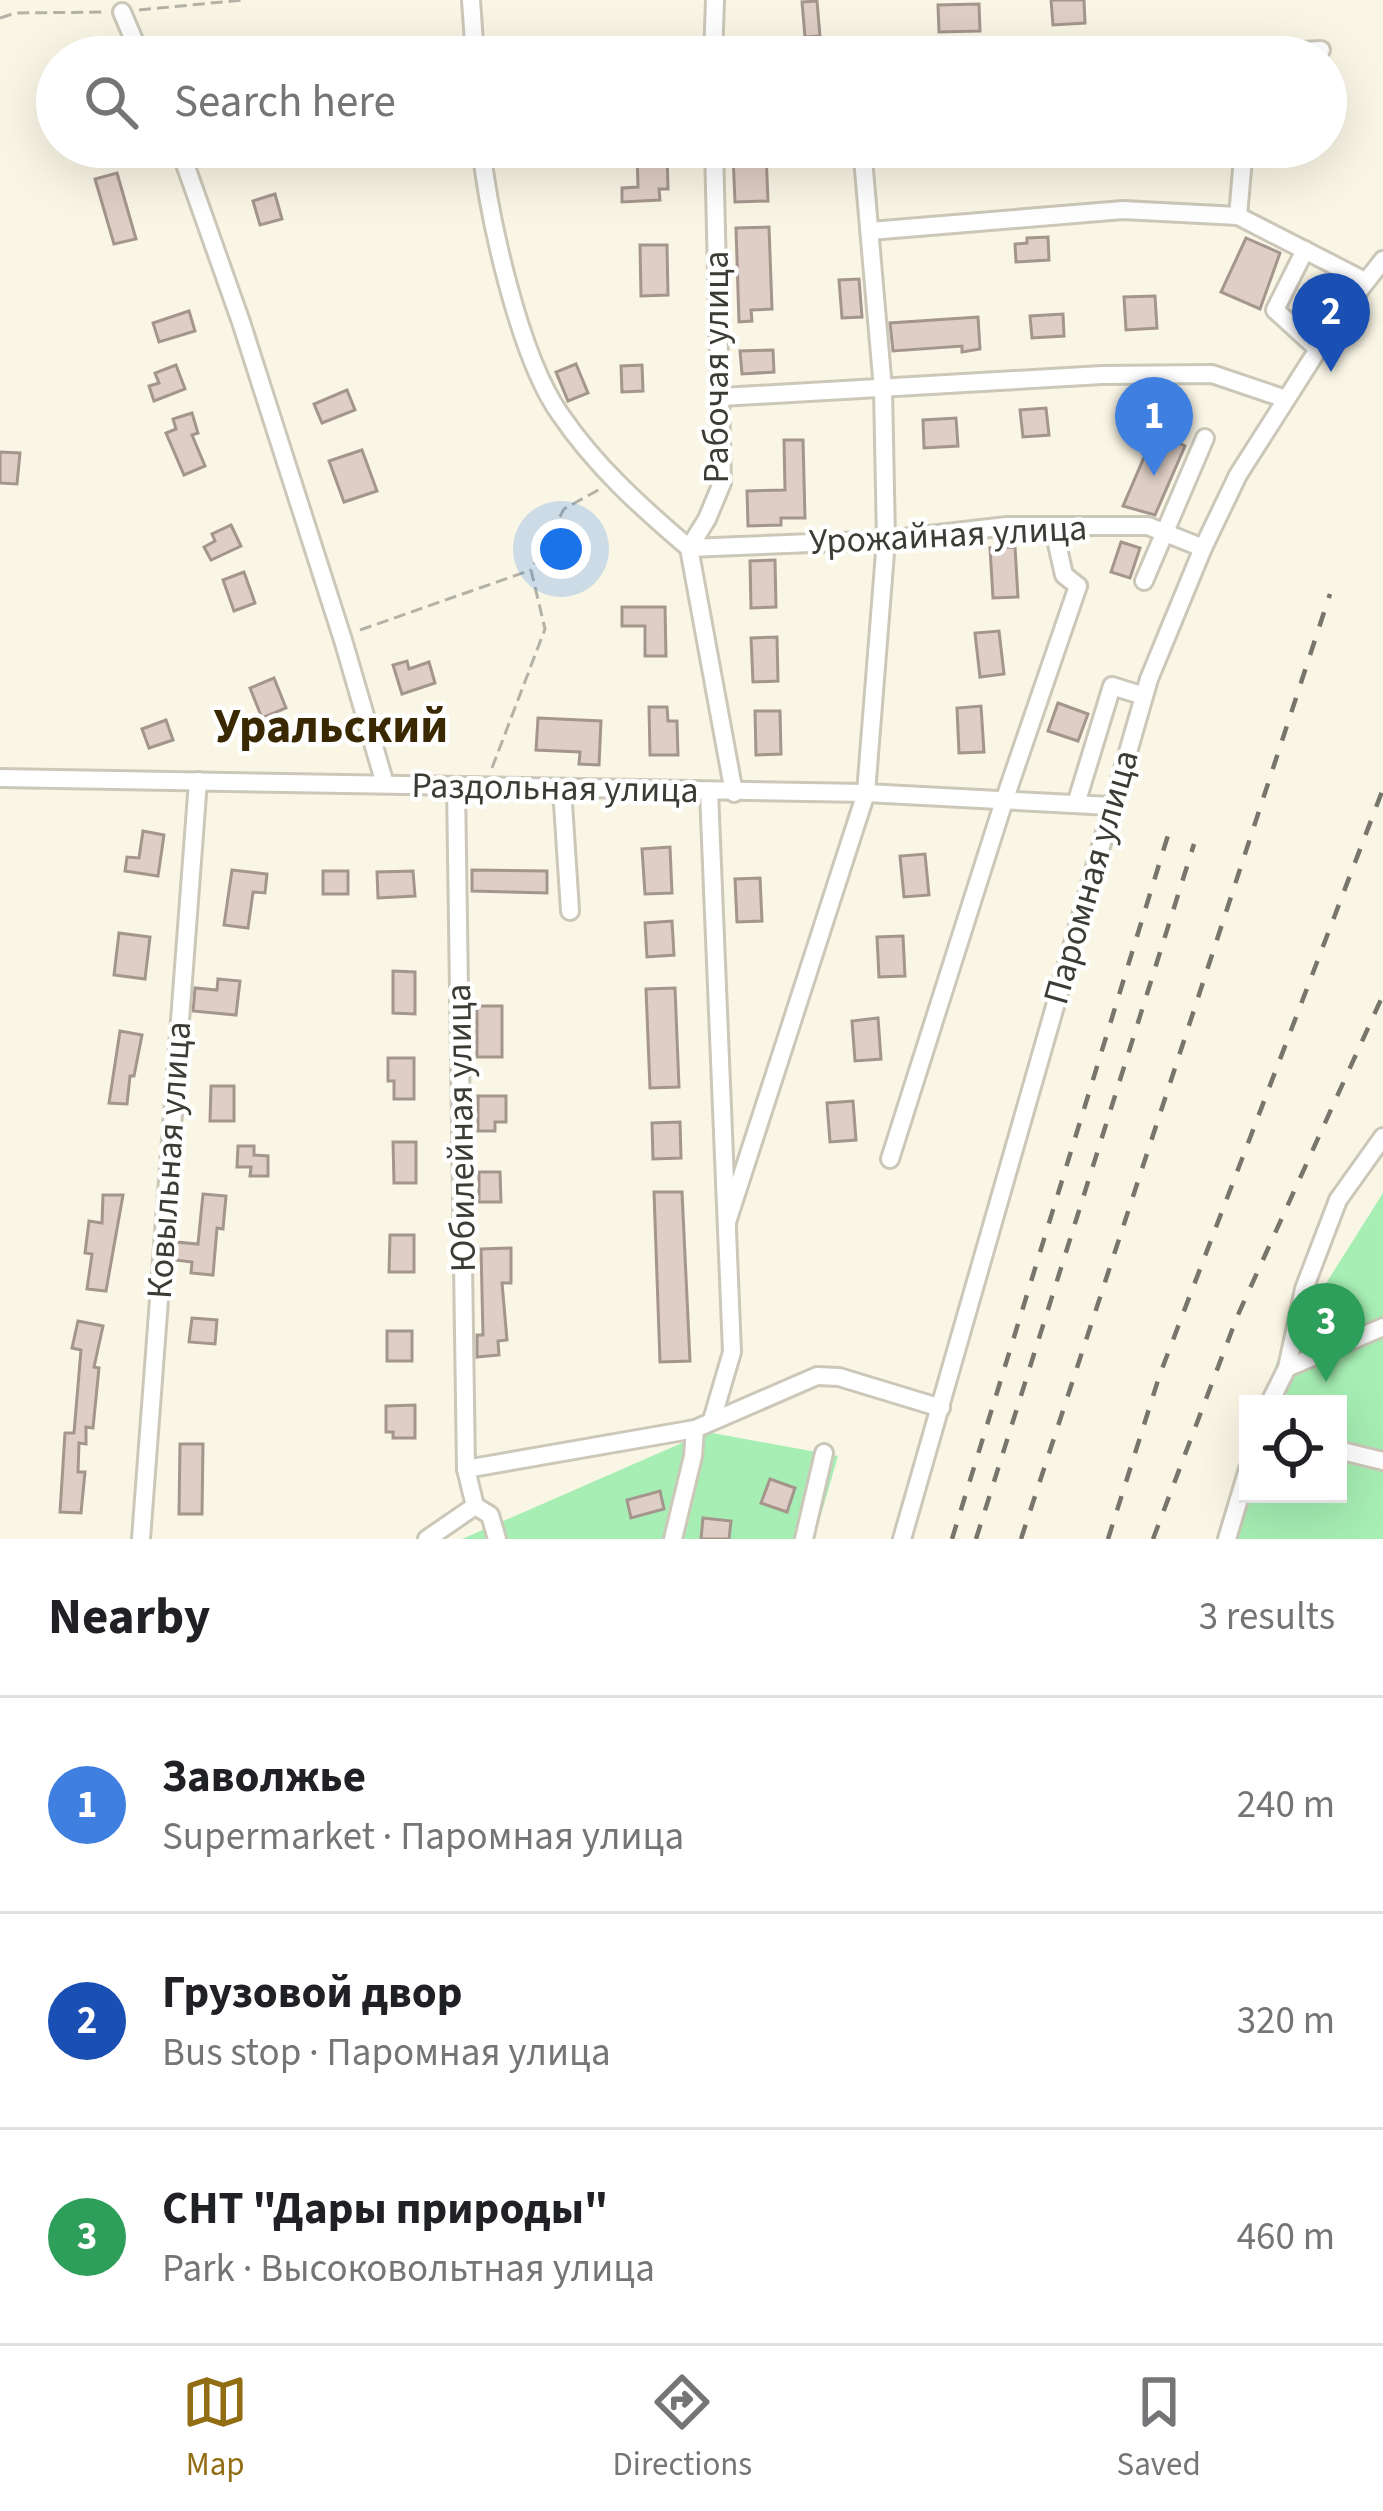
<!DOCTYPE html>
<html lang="en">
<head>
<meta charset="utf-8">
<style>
	body { margin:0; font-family:"Source Sans 3",sans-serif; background:#f2f2f2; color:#202124 }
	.controls { position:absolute; right:36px; bottom:36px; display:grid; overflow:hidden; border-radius:0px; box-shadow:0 12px 48px #0002 }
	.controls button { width:108px; height:108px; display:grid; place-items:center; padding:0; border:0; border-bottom:3px solid #e0e0e0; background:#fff; color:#202124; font:60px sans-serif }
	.you { position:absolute; left:561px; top:549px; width:42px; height:42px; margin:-30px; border:9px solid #fff; border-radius:50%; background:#1a73e8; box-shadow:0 0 0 18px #1a73e833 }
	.badge { display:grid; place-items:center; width:78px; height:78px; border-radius:50%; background:#926d14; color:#fff; font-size:39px; font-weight:700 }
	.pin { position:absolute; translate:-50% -99px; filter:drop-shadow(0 3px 6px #0008) }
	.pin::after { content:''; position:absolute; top:63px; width:42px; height:36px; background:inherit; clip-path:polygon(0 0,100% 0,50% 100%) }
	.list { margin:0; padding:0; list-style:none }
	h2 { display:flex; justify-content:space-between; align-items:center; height:156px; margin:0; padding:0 48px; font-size:51px }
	h2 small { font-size:39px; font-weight:400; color:#757577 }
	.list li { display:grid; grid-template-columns:78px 1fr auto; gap:36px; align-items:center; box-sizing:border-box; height:216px; padding:0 48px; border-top:3px solid #e0e0e0 }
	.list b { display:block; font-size:45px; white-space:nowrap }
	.list p { margin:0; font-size:39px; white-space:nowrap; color:#757577 }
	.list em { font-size:39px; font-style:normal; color:#757577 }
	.icon { flex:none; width:66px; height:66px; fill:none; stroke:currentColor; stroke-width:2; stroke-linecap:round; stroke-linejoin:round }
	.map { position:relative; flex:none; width:1383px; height:1539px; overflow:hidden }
	.search { position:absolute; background:#fff; box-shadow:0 12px 48px #0002; left:36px; right:36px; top:36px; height:132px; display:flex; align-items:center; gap:30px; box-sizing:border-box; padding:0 42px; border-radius:66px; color:#757577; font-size:45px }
	.sheet { height:804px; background:#fff }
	nav { display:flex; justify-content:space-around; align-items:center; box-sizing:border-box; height:168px; border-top:3px solid #e0e0e0; background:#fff; font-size:33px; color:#757577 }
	nav a { display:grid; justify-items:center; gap:6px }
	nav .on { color:#926d14 }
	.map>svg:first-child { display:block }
	.green { fill:#a6eeb3 }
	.building { fill:#decec5; stroke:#a4958d; stroke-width:3 }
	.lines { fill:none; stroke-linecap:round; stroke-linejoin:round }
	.minor-casing { stroke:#cbc8b9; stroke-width:22 }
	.path { stroke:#b4b2a6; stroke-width:3; stroke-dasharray:12 6; stroke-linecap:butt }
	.minor { stroke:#fff; stroke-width:16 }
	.rail { stroke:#77756c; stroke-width:4.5; stroke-dasharray:15 15; stroke-linecap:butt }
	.labels { text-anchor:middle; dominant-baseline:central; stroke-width:9; stroke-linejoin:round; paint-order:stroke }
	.street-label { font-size:36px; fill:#3c3b35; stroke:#fff }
	.district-label { font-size:48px; font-weight:bold; fill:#3a2900; stroke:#fff }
</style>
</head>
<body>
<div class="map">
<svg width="1383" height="1539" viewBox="0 0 1383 1539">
	<rect width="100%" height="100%" fill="#f9f6e6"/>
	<!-- green -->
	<g class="green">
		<path d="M1383,1193V1539H1219L1248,1450V1494H1338V1404H1263L1277,1361Z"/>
		<path d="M707,1432L838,1456L814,1539H462Z"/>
	</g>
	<!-- building -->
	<g class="building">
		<path d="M1051,0H1084L1085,23L1053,25Z"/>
		<path d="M817,1L820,36L805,37L802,2Z"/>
		<path d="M979,4L980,31L939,32L938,5Z"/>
		<path d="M667,152L668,189H659L660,200L622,202V188L638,187L637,153Z"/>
		<path d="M766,153L768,201L735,202L733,154Z"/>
		<path d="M117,173L136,239L114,244L95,179Z"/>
		<path d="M275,194L282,219L260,225L253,201Z"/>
		<path d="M769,227L772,309L751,310L752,321L739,322L736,228Z"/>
		<path d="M1048,237L1049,260L1016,262L1015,244L1027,243V238Z"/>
		<path d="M1246,238L1280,253L1260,309L1221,292Z"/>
		<path d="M640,245H667L668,295L641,296Z"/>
		<path d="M859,279L862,317L842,318L839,280Z"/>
		<path d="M1155,296L1157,328L1126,330L1124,297Z"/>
		<path d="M189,311L195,331L159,342L153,323Z"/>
		<path d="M1063,314L1064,336L1032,338L1030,316Z"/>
		<path d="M978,317L980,349L962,352V346L893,351L890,323Z"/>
		<path d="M773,350L774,372L742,374L740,351Z"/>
		<path d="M576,364L588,393L568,401L556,372Z"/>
		<path d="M176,365L185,389L154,401L149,386L159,383L155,373Z"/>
		<path d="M642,365L643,391L622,392L621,366Z"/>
		<path d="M347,390L355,410L322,423L314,404Z"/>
		<path d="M1046,408L1049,435L1023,437L1020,410Z"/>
		<path d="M192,413L198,433L192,435L205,466L184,475L166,433L176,429L173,419Z"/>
		<path d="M956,418L958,446L924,448L923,420Z"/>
		<path d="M1155,432L1185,446L1155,515L1123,506Z"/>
		<path d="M784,440H803L805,518H781V525L748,526L747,491L785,490Z"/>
		<path d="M362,450L377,491L344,502L329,461Z"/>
		<path d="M0,452L20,453L17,484L0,483Z"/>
		<path d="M231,525L241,546L211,560L204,547L215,541L212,534Z"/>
		<path d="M1121,542L1140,548L1130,578L1111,572Z"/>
		<path d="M1015,547L1018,597L993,598L990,548Z"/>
		<path d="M775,560L776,607L751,608L750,561Z"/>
		<path d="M244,572L255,603L234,611L223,580Z"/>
		<path d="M622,607H665L666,656H645V626H622Z"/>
		<path d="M999,631L1004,674L980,677L975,633Z"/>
		<path d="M777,637L778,681L753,682L751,638Z"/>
		<path d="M407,661L409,669L429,662L435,683L402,694L393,665Z"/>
		<path d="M274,678L286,708L262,718L250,688Z"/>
		<path d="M1058,703L1088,714L1078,741L1048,731Z"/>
		<path d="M981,706L984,752L959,753L957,708Z"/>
		<path d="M649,707H667L668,721H677L678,755H650Z"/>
		<path d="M755,711H780L781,754L756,755Z"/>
		<path d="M538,718L601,721L599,765L579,764L580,752L536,750Z"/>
		<path d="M166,720L173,740L149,748L142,729Z"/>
		<path d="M143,831L164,835L158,876L125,871L127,857L139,858Z"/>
		<path d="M670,847L672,893L645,894L642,849Z"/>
		<path d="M925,854L929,895L904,897L900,856Z"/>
		<path d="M232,870L267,874L265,893L253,892L248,928L224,925Z"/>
		<path d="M472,870L547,871V893L472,891Z"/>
		<rect x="323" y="871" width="25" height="23"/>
		<path d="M413,871L415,896L378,898L377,872Z"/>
		<path d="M760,878L762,921L737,922L735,879Z"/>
		<path d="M672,921L674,955L647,957L645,923Z"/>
		<path d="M119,933L150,937L145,979L114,975Z"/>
		<path d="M903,936L905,976L879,977L877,937Z"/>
		<path d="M393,971L415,972V1014L393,1013Z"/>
		<path d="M218,979L240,981L236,1015L193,1011L195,988L217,990Z"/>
		<path d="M675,988L679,1087L650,1088L646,989Z"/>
		<rect x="477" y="1006" width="25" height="51"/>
		<path d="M878,1018L881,1059L855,1061L852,1021Z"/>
		<path d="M120,1031L142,1035L134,1076H130L127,1104L109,1103Z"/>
		<path d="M388,1058H414V1099H394V1081H388Z"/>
		<path d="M211,1086H234V1121H210Z"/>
		<path d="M478,1096H506V1122H495V1131H478Z"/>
		<path d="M853,1101L856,1140L830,1142L827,1103Z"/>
		<path d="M680,1122L681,1158L653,1159L652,1123Z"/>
		<path d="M393,1142H416V1183H394Z"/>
		<path d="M238,1146H254V1155L268,1156V1176H250L251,1167H237Z"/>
		<path d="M479,1172H500L501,1202H479Z"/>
		<path d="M654,1192H682L690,1361L660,1362Z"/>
		<path d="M203,1194L226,1196L223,1229L217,1228L213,1275L191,1273L192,1262L175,1260L176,1242L198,1244Z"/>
		<path d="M103,1195H123L106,1291L87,1289L92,1254L85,1253L89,1221L102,1223Z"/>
		<path d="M390,1235H414V1272H389Z"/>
		<path d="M511,1248V1283H502L507,1340L498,1341L499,1355L477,1357V1335H483L481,1249Z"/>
		<path d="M192,1318L217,1320L215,1344L189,1342Z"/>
		<path d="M78,1321L103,1326L94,1367L99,1368L93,1428L86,1427V1444L79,1443L78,1472H85L81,1513L60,1512L65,1433H74L81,1350L72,1348Z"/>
		<rect x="387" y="1331" width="25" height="30"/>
		<path d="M415,1405V1438H393V1432H386V1406Z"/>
		<path d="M180,1444H203L202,1514H179Z"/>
		<path d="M770,1479L795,1488L787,1512L761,1503Z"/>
		<path d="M660,1491L664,1509L631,1518L627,1500Z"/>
		<path d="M703,1518L731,1521L729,1539H701Z"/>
	</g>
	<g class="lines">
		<defs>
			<g id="minor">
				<path d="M471,0L475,57"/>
				<path d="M122,12L141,57"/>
				<path d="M713,57L715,0"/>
				<path d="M1194,57L1321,50"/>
				<path d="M179,147L241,322L343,640L385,784"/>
				<path d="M481,147C489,218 519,356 560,414C596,467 641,507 689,548L886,540L1007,526H1148L1203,548"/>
				<path d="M714,147L722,483L707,519L689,548L734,793"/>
				<path d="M1238,216L1244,147"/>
				<path d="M870,231L1123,210L1238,216L1365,281"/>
				<path d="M1305,250L1275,310L1319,350"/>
				<path d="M722,397L1102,375L1212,374L1286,399"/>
				<path d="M1144,581L1205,438"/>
				<path d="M0,778L866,793L1110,806"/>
				<path d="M456,786L466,1469"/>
				<path d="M562,788L570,911"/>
				<path d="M709,792L732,1352L712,1420"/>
				<path d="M1076,804L1112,686L1144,696"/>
				<path d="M890,1159L1004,801L1078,586L1064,575L1053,526"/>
				<path d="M727,1222L866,793L886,540L883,389L862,147"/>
				<path d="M1287,1368L1383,1327"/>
				<path d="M1269,1404L1287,1368L1304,1289L1338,1200L1383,1137"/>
				<path d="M1338,1450L1383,1461"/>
				<path d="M475,1506L490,1515L497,1539"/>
				<path d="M141,1539L198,781"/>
				<path d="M427,1539L475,1506L466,1469L695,1429L817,1376L839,1377L941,1408"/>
				<path d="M673,1539L693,1456L695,1429"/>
				<path d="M804,1539L824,1453"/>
				<path d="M902,1539L1149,679L1203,548L1238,475L1340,315L1383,260"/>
				<path d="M1227,1539L1248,1469"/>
			</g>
		</defs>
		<!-- minor casing -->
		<use href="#minor" class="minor-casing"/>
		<!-- path -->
		<g class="path">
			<path d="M139,10L243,0"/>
			<path d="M0,18L15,13L106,12"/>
			<path d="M360,630L531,570"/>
			<path d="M492,768L545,629L531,570L564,509L600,489"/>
		</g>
		<!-- minor -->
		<use href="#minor" class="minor"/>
		<!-- rail -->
		<g class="rail">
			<path d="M952,1539L1169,832"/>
			<path d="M976,1539L1194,844"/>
			<path d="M1021,1539L1330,594"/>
			<path d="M1108,1539L1160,1374L1383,789"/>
			<path d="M1153,1539L1237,1317L1383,995"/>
		</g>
	</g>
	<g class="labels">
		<!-- street labels -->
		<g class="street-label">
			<text transform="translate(716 367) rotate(-90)">Рабочая улица</text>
			<text transform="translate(948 535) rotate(-3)">Урожайная улица</text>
			<text transform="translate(555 788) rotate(1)">Раздольная улица</text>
			<text transform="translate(1091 877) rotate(-74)">Паромная улица</text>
			<text transform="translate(461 1128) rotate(-91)">Юбилейная улица</text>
			<text transform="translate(169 1160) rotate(-86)">Ковыльная улица</text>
		</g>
		<!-- district labels -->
		<g class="district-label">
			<text x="331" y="727">Уральский</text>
		</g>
	</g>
</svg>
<div class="controls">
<button><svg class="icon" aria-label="locate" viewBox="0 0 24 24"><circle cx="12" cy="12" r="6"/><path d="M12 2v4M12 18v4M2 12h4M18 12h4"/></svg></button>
</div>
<div class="you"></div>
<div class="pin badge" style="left:1154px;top:476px;background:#3f7fe0">1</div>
<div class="pin badge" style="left:1331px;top:372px;background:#1a4fb4">2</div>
<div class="pin badge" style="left:1326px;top:1382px;background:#2e9e5b">3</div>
<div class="search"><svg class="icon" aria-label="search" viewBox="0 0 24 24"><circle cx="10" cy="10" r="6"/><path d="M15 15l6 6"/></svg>Search here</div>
</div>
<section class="sheet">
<h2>Nearby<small>3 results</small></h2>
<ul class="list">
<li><span class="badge" style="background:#3f7fe0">1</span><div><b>Заволжье</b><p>Supermarket · Паромная улица</p></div><em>240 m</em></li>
<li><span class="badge" style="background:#1a4fb4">2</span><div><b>Грузовой двор</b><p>Bus stop · Паромная улица</p></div><em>320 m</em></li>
<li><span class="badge" style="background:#2e9e5b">3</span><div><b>СНТ &quot;Дары природы&quot;</b><p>Park · Высоковольтная улица</p></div><em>460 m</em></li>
</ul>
</section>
<nav>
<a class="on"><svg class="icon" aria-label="map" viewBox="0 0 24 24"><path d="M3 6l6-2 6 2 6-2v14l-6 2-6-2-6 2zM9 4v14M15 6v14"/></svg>Map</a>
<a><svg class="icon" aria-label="directions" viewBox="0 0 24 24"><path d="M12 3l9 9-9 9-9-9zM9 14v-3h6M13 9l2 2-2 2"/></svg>Directions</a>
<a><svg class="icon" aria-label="saved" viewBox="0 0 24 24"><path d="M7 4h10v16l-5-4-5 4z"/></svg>Saved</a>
</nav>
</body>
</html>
